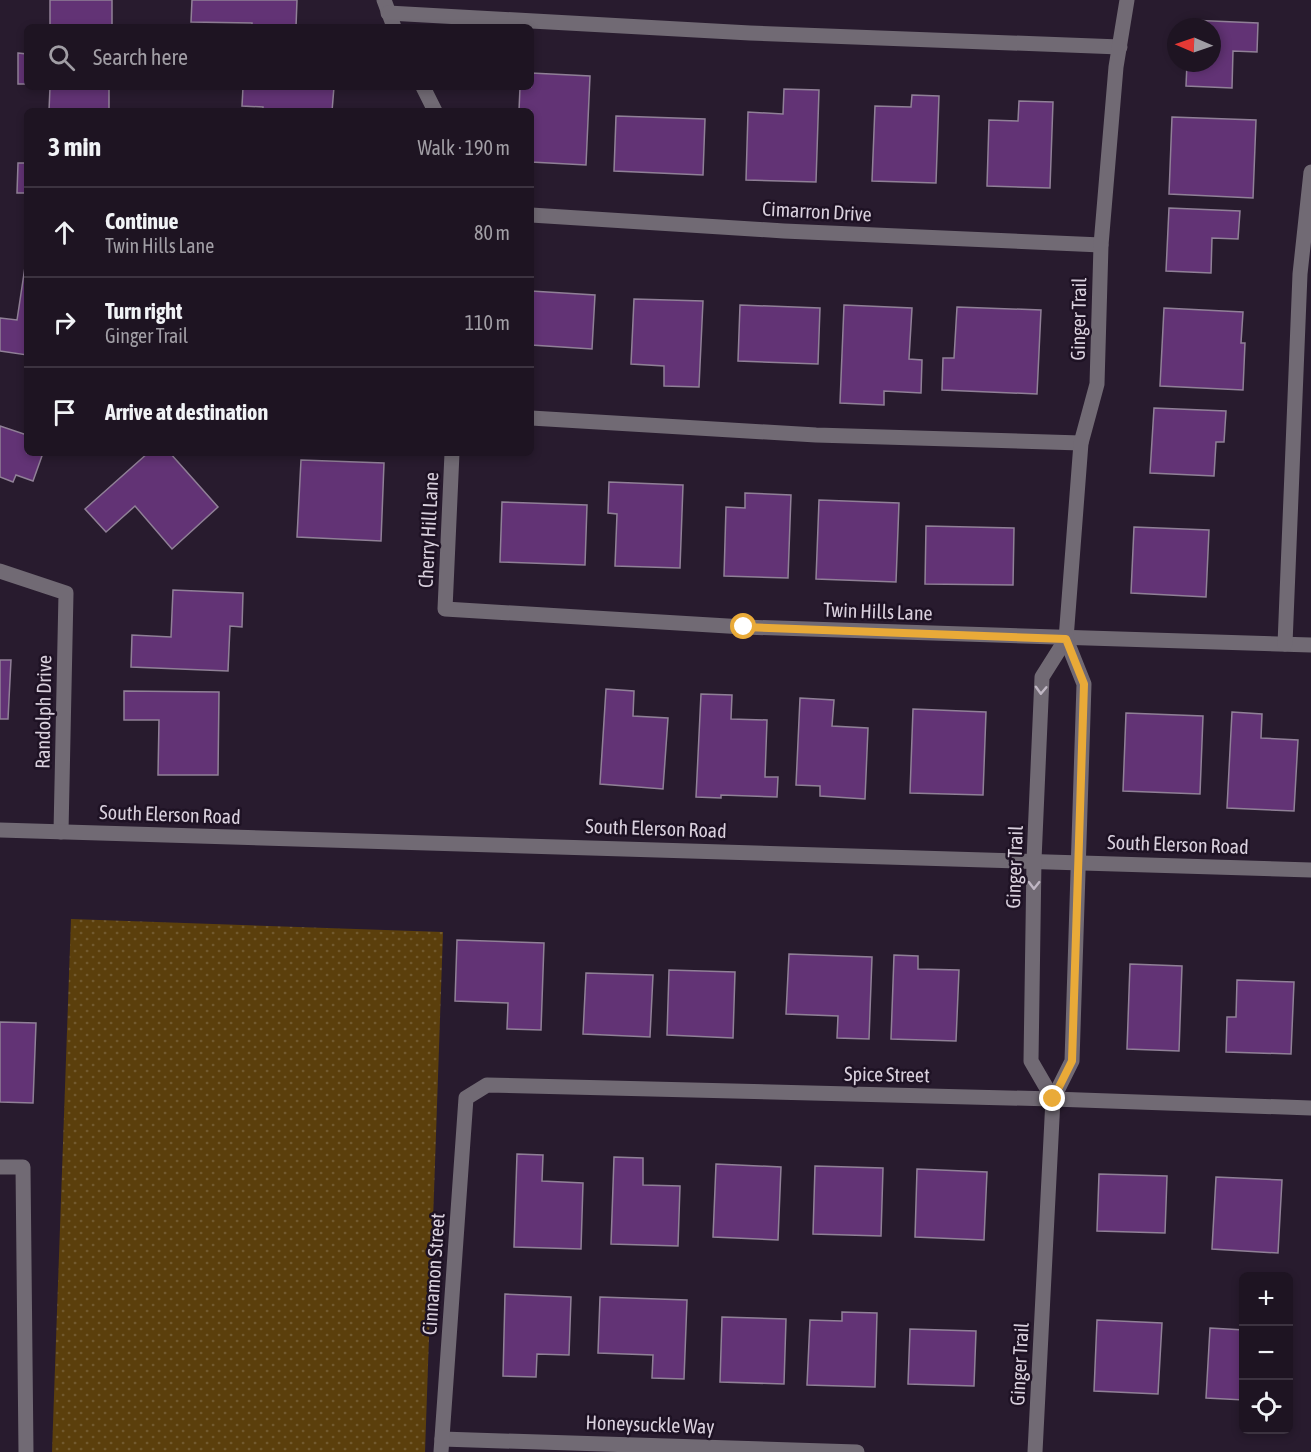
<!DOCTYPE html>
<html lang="en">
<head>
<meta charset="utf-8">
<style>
	body { margin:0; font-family:"Asap Condensed",sans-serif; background:#261d2a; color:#f1f3f6 }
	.controls { position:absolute; right:18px; bottom:18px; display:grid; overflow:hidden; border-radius:9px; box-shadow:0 3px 9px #0003 }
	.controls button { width:54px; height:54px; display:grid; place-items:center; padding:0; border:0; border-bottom:2px solid #3c3340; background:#1e1422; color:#f1f3f6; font:30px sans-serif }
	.compass { position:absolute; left:1167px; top:18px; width:54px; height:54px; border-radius:50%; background:#1e1422; box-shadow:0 3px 9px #0003; rotate:272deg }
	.stop { position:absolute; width:18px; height:18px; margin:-14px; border:4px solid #e9aa38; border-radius:50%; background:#fff }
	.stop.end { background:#e9aa38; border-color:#fff; box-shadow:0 2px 6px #0008 }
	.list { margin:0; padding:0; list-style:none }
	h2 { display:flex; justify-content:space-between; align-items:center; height:78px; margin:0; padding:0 24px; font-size:26px }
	h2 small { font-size:20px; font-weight:400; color:#a19ea5 }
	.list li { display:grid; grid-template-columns:39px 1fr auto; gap:18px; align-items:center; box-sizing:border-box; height:90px; padding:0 24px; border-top:2px solid #3c3340 }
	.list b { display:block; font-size:22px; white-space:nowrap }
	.list p { margin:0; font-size:20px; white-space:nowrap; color:#a19ea5 }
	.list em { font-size:20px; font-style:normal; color:#a19ea5 }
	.icon { flex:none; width:33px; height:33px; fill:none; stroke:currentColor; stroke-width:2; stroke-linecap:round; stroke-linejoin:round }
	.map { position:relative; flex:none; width:1311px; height:1452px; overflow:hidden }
	.search { position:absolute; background:#1e1422; box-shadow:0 3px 9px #0003; left:24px; top:24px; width:510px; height:66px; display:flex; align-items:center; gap:15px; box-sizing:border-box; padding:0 21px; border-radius:9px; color:#a19ea5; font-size:22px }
	.panel { position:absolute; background:#1e1422; box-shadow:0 3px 9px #0003; left:24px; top:108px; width:510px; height:348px; border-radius:9px }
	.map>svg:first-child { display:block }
	.grass { fill:url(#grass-dots) }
	.building { fill:#623375; stroke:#908097; stroke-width:1.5 }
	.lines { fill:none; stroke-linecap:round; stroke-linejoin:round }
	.minor { stroke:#716a74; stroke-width:15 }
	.oneway { stroke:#bfb6c3 }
	.route { stroke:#e9aa38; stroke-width:8 }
	.labels { text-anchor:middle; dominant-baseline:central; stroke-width:5; stroke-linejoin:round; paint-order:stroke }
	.street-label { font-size:20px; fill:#d9d0dd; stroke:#1e1224 }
</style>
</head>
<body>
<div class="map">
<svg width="1311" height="1452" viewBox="0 0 1311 1452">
	<defs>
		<pattern id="grass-dots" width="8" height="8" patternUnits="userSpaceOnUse" patternTransform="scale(1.5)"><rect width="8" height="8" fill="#5b3f0c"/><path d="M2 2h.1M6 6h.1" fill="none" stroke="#725a2f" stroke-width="1.8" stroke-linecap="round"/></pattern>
	</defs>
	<rect width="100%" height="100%" fill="#281b2e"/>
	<!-- grass -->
	<path class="grass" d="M71,919L443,932L425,1452H52Z"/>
	<!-- building -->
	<g class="building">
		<rect x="50" y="0" width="62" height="27"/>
		<path d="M192,0H297L296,27H252V23L191,22Z"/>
		<path d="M1189,20L1258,23L1257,52L1233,51L1232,88L1186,86L1187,63H1212V27H1188Z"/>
		<path d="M18,53L27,54V84H18Z"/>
		<path d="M531,73L590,76L586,165L531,162V111H519L520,87H531Z"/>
		<path d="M50,87H109V111H49Z"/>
		<path d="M243,87H334L332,111H263V107L242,106Z"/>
		<path d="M784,89L819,90L816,182L746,180L748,112L783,114Z"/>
		<path d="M912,95L939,96L936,183L872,181L875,106L911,107Z"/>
		<path d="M1019,101L1053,102L1050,188L987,186L989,120L1018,121Z"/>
		<path d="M616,116L705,119L703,175L614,171Z"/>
		<path d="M1172,117L1256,120L1253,198L1169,194Z"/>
		<path d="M18,163H27V193H17Z"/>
		<path d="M1169,208L1240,211L1238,239L1212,238L1211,273L1166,271Z"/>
		<path d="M25,267H27V355L0,351V318L17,320Z"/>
		<path d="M531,291L595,295L592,349L531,345Z"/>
		<path d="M634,299L703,301L699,387L664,386V366L631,364Z"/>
		<path d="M740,305L820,308L818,364L738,361Z"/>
		<path d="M844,305L912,308L909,359L922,360L921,393L884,391V405L840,403Z"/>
		<path d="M957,307L1041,310L1037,394L942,390L943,358H954Z"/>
		<path d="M1164,308L1243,312L1241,343H1245L1243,390L1160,386Z"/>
		<path d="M1154,408L1226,411L1224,442H1216L1214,476L1150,473Z"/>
		<path d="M0,426L27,435V453H43L33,481L16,475L13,482L0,477Z"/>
		<path d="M148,453H170L218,507L172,549L135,506L106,532L85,509Z"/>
		<path d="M301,460L384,463L381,541L297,537Z"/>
		<path d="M609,482L683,485L680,568L615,566L617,514L608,513Z"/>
		<path d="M745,493L791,495L788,578L724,576L726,507L745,508Z"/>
		<path d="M819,500L899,503L896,582L816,579Z"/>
		<path d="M502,502L587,505L585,565L500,562Z"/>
		<path d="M926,526L1014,528L1013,585L925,584Z"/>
		<path d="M1134,527L1209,530L1206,597L1131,593Z"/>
		<path d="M173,590L243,593L242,627L230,626L228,671L131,667L132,635L171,637Z"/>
		<path d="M0,660H11L8,719H0Z"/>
		<path d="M606,689L634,691L633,716L668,718L663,789L600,784Z"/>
		<path d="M124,691L219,692L218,775H158L159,720H124Z"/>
		<path d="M701,694L732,695L731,719L767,720L765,777H778L777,797L721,795V798L696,797Z"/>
		<path d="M800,698L834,700L832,726L868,728L865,799L820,796V786L796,785Z"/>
		<path d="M913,709L986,712L983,795L910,793Z"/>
		<path d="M1232,712L1262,714L1261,738L1298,740L1294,811L1227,808Z"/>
		<path d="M1126,713L1203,716L1200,794L1123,791Z"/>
		<path d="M457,940L544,943L541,1030L507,1029L508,1003L455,1001Z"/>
		<path d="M789,954L872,957L869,1039L837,1038L838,1016L786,1014Z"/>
		<path d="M894,955L918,956V969L959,970L956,1041L891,1039Z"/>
		<path d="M1130,964L1182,966L1179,1051L1127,1049Z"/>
		<path d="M669,970L735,972L733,1038L667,1035Z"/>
		<path d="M586,973L653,975L650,1037L583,1034Z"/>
		<path d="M1237,980L1294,982L1291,1054L1226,1052L1227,1017H1236Z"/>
		<path d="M0,1022L36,1023L33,1103L0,1102Z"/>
		<path d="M517,1154L543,1155L542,1181L583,1183L581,1249L514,1247Z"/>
		<path d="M614,1157L643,1158V1185L680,1186L678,1246L611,1244Z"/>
		<path d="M716,1164L781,1167L778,1240L713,1237Z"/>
		<path d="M815,1166L883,1168L881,1236L813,1234Z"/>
		<path d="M917,1169L987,1172L984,1240L915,1237Z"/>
		<path d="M1099,1174L1167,1176L1165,1233L1097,1231Z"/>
		<path d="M1216,1177L1282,1180L1278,1253L1212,1249Z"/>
		<path d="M505,1294L571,1297L569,1355L537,1354L536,1377L503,1376Z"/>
		<path d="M600,1297L687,1300L684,1379L652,1378L653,1355L598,1353Z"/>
		<path d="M842,1312L877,1313L875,1387L807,1385L810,1320L842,1321Z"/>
		<path d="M722,1317L786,1319L784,1384L720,1382Z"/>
		<path d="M1097,1320L1162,1323L1158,1394L1094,1391Z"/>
		<path d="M1210,1328L1244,1330V1400L1206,1398Z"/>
		<path d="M910,1329L976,1331L974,1386L908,1384Z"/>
	</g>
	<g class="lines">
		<!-- minor -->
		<g class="minor">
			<path d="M384,0L394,27"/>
			<path d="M388,13L750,33L1120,47"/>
			<path d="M423,87L435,111"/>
			<path d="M531,215L784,231L1101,245"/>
			<path d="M531,418L816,435L1081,443"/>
			<path d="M452,453L445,609L744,627L1311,645"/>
			<path d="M0,571L66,593L61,832"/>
			<path d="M1285,644L1300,274L1311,172"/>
			<path d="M0,830L1311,870"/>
			<path d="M1053,1099L1031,1061L1034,860L1042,677L1066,639"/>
			<path d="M0,1167H23L26,1452"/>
			<path d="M442,1439L857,1452"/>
			<path d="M441,1452L466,1098L487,1085L1053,1099L1311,1108"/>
			<path d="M1035,1452L1053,1099L1072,1061L1084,684L1066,639L1081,443L1097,384L1101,245L1116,67L1127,0"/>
		</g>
	</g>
	<!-- one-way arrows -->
	<defs><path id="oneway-chevron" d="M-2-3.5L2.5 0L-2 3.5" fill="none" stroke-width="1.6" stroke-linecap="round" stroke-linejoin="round" transform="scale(1.5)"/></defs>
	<g class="oneway">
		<use href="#oneway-chevron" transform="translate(1041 690) rotate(92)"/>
		<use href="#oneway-chevron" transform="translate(1034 885) rotate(91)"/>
	</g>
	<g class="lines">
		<!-- route -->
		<path class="route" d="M744,627L1066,639L1084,684L1072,1061L1053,1099"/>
	</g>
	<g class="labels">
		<!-- street labels -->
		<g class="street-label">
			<text transform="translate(817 211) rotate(3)">Cimarron Drive</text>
			<text transform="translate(1078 319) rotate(-89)">Ginger Trail</text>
			<text transform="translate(428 530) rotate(-87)">Cherry Hill Lane</text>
			<text transform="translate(878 611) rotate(2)">Twin Hills Lane</text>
			<text transform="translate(43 712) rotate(-89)">Randolph Drive</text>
			<text transform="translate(170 814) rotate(2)">South Elerson Road</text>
			<text transform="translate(656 828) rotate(2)">South Elerson Road</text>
			<text transform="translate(1178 844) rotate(2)">South Elerson Road</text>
			<text transform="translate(1014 867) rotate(-88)">Ginger Trail</text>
			<text transform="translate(887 1074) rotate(1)">Spice Street</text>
			<text transform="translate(433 1274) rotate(-86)">Cinnamon Street</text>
			<text transform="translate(1019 1364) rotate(-87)">Ginger Trail</text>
			<text transform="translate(650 1424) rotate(2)">Honeysuckle Way</text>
		</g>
	</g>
</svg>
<div class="controls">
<button>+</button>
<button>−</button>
<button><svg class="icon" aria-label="locate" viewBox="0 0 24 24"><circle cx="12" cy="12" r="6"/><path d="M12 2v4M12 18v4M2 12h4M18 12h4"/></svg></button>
</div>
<svg class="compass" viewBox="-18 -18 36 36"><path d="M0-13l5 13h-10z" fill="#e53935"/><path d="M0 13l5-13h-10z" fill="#a19ea5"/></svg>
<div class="stop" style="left:744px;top:627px"></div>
<div class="stop end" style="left:1053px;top:1099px"></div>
<div class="search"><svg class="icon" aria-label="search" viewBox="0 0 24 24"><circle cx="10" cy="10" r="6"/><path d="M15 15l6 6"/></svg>Search here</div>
<section class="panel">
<h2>3 min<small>Walk · 190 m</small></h2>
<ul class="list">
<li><svg class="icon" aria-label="ahead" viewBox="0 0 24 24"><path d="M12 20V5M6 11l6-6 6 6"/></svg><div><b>Continue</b><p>Twin Hills Lane</p></div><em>80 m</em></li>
<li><svg class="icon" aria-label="right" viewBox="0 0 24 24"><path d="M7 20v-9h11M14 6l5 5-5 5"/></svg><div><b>Turn right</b><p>Ginger Trail</p></div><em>110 m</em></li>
<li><svg class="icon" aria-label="arrive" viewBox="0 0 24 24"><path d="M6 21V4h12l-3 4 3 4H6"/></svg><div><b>Arrive at destination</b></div></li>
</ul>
</section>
</div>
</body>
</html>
